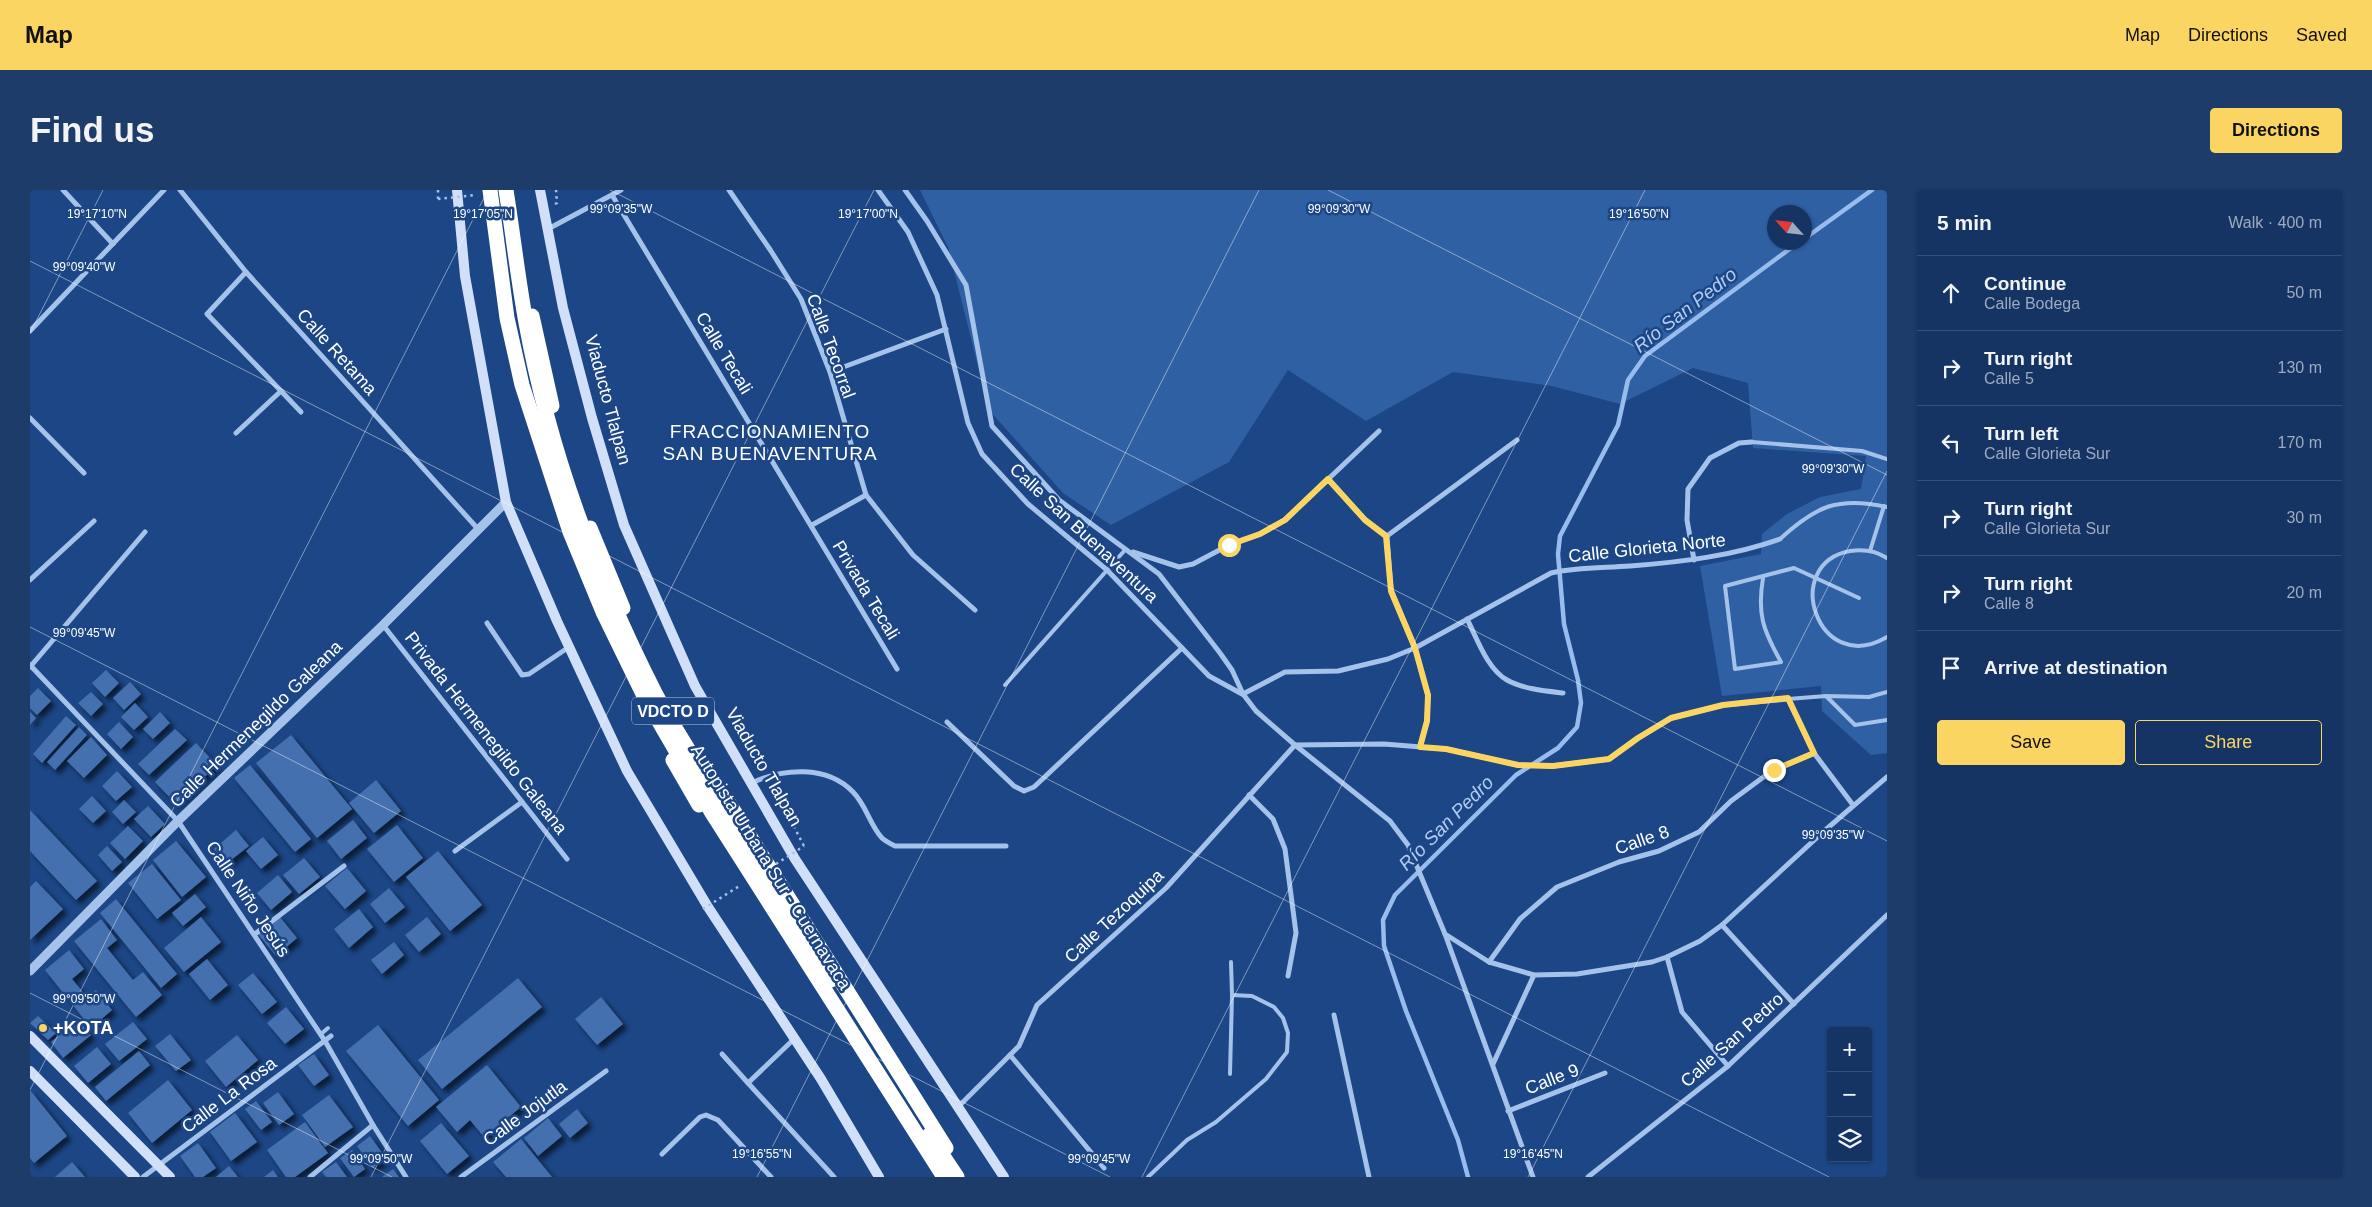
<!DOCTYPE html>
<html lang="en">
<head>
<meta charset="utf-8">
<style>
	body { margin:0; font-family:Helvetica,sans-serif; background:#1e3c6a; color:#f1f3f6 }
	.controls { position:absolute; right:15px; bottom:15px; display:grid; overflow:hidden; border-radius:5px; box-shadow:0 1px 4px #0004 }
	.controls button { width:45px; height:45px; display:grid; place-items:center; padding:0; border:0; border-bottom:1px solid #344f78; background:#153464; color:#f1f3f6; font:25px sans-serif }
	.compass { position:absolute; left:1737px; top:15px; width:45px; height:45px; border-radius:50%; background:#153464; box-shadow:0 1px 4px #0004; rotate:297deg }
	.stop { position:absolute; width:15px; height:15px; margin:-11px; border:4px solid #fbd562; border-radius:50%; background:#fff }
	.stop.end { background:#fbd562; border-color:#fff; box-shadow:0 1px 5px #0008 }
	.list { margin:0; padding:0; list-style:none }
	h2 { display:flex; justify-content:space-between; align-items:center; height:65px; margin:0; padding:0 20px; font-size:21px }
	h2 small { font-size:16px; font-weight:400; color:#9daabf }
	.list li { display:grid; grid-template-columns:32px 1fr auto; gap:15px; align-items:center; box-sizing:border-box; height:75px; padding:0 20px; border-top:1px solid #344f78 }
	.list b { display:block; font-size:19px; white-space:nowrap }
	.list p { margin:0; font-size:16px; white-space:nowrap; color:#9daabf }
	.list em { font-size:16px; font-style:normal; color:#9daabf }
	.actions { display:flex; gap:10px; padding:15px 20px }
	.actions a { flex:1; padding:11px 0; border:1px solid #fbd562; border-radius:5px; text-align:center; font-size:18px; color:#fbd562 }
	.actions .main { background:#fbd562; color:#111 }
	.icon { flex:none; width:28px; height:28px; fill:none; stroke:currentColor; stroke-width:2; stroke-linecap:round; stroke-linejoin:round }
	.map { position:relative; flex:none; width:1857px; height:987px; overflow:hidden; border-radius:5px }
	header { display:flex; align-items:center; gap:30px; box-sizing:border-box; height:70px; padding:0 25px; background:#fbd562; color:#111 }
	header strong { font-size:24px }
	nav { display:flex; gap:28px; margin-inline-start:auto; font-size:18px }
	.intro { display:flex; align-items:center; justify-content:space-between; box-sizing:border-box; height:120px; padding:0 30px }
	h1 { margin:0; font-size:35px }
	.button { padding:12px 22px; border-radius:5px; background:#fbd562; color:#111; font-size:18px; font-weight:700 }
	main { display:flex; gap:30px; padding:0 30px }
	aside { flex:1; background:#153464; border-radius:5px; box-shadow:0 1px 4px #0004 }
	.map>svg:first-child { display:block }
	.green { fill:#3060a4; fill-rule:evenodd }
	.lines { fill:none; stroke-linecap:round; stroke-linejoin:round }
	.stream { stroke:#98bced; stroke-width:4.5 }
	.building { fill:#4470af; filter:url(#shadow) }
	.path { stroke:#a5c2eb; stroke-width:2.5; stroke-dasharray:2.5 4; stroke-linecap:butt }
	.service { stroke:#a5c2eb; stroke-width:4 }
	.minor { stroke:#a5c2eb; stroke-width:5 }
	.tertiary { stroke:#a5c2eb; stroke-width:9 }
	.secondary { stroke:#d1e0f8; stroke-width:10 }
	.motorway { stroke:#fff; stroke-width:15 }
	.path-bridge { stroke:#a5c2eb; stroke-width:2.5; stroke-dasharray:2.5 4; stroke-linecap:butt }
	.motorway-bridge { stroke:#fff; stroke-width:15 }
	.route { stroke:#fbd562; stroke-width:6 }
	.ticks { fill:none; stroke:#fff; stroke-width:1; stroke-opacity:0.45 }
	.poi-dot { fill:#fbd562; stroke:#1c4686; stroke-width:2 }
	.labels { text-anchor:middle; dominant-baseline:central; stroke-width:5; stroke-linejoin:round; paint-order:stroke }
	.shield { fill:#1c4686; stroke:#bbc8db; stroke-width:1 }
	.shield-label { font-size:16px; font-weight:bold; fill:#fff }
	.street-label { font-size:18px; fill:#fff; stroke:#1c4686 }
	.poi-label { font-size:18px; font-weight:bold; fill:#fff; stroke:#1c4686; text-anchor:start }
	.water-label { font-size:19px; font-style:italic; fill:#b0ccf3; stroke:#1c4686 }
	.neighbourhood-label { font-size:19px; letter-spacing:1px; fill:#fff; stroke:#1c4686 }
	.ticks-label { font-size:12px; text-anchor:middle; fill:#fff; stroke:#1c4686; stroke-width:5; stroke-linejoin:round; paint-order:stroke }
</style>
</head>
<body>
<header>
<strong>Map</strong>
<nav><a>Map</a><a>Directions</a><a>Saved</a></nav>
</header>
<div class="intro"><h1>Find us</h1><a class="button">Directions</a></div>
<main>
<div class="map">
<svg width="1857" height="987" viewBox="0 0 1857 987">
	<defs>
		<filter id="shadow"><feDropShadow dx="4.5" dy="4.5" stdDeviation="2.5" flood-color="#0009"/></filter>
	</defs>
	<rect width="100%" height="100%" fill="#1c4686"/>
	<!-- green -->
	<path class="green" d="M890,0H1857V563L1841,565L1792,521L1791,496L1692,506L1670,376L1731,364L1732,344L1757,324L1790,307L1831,299L1836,266L1723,258L1718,193L1663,178L1590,214L1522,196L1423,182L1336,231L1258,180L1199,272L1081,335L1033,303L959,220L918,57ZM1744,22H1774V52H1744Z"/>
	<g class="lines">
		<!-- stream -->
		<g class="stream">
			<path d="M1774,49L1842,0"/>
			<path d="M1438,987L1428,950L1376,821L1354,756L1353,730L1365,705L1486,585L1528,558L1547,537L1551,513L1548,490L1534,434L1528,364L1530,346L1588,235L1598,190L1615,166L1769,52"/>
		</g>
	</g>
	<!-- building -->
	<g class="building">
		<path d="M76,480L89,493L75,507L62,493Z"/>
		<path d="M100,492L111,504L94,520L83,508Z"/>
		<path d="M8,498L21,511L7,525L0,518V506Z"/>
		<path d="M61,502L73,514L61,526L48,513Z"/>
		<path d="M105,513L118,527L104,540L91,527Z"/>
		<path d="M0,522L6,528L0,535Z"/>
		<path d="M130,522L140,533L123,549L113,539Z"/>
		<path d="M36,526L46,535L12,573L3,564Z"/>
		<path d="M89,532L103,547L91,559L77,544Z"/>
		<path d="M49,537L57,545L25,580L17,572Z"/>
		<path d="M145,539L157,550L119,585L108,574Z"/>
		<path d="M261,545L322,619L287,648L226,573Z"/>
		<path d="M61,547L77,565L54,588L37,571Z"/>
		<path d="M166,553L187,575L146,614L125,592Z"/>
		<path d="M220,575L281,649L265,662L204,588Z"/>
		<path d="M87,581L102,597L86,611L72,596Z"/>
		<path d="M346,590L371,621L344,643L319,613Z"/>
		<path d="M62,606L76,621L63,633L49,619Z"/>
		<path d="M94,610L106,622L93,634L82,622Z"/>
		<path d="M118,616L135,634L121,647L104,629Z"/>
		<path d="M0,620L67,691L46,710L0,661Z"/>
		<path d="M323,630L337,648L311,669L297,651Z"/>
		<path d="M367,635L393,668L364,692L337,659Z"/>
		<path d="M98,636L113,651L95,669L80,653Z"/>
		<path d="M206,640L219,656L196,674L184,659Z"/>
		<path d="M233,647L248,665L231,679L216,661Z"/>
		<path d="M146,651L176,687L152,707L123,670Z"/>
		<path d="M77,656L92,672L82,681L68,665Z"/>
		<path d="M408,661L452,715L420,741L376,687Z"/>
		<path d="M274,668L290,687L269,704L253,685Z"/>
		<path d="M122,674L151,710L127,729L98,693Z"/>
		<path d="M317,678L336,701L315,719L295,696Z"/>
		<path d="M248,685L262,702L241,720L227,703Z"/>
		<path d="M6,691L33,719L0,750V697Z"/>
		<path d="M359,698L375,717L355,733L340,714Z"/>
		<path d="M165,704L176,717L153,736L142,723Z"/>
		<path d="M86,709L147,784L131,798L70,723Z"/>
		<path d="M329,719L343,737L319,758L304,739Z"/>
		<path d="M249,726L267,748L246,766L228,744Z"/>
		<path d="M171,727L191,752L154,782L134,758Z"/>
		<path d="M397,727L411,744L389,762L375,745Z"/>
		<path d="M71,729L87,750L77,758L103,790L113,782L132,805L106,827L44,751Z"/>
		<path d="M364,752L374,765L352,784L341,770Z"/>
		<path d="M39,760L54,779L42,789L57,807L66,800L82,820L61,838L15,780Z"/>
		<path d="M177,769L198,795L180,810L159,784Z"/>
		<path d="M223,783L247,812L232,824L208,795Z"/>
		<path d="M488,788L512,817L412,899L388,870Z"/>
		<path d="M571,807L593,834L567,855L545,829Z"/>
		<path d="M256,817L274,839L255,854L237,833Z"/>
		<path d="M8,826L26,843L18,850L0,833Z"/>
		<path d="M48,830L61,845L33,868L21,852Z"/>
		<path d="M103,832L117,849L89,871L75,854Z"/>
		<path d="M348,835L409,910L378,936L316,861Z"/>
		<path d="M140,844L161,870L146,881L125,856Z"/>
		<path d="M207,845L228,870L196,897L175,871Z"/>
		<path d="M67,857L81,874L58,893L44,876Z"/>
		<path d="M109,861L120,875L76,911L65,897Z"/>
		<path d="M284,864L299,885L284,896L268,875Z"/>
		<path d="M457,875L491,917L454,947L440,930L427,942L406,917Z"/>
		<path d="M138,890L162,920L122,953L98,923Z"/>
		<path d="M0,900L37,946L4,973L0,968Z"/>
		<path d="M248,902L264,924L249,935L233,913Z"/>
		<path d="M299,905L323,937L295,957L272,925Z"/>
		<path d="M226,911L242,932L231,940L215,919Z"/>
		<path d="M547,919L558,933L540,948L529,934Z"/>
		<path d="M205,923L227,952L201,971L180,942Z"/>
		<path d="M518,928L532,946L508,966L494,948Z"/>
		<path d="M275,932L298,963L265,987H256L237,960Z"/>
		<path d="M411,933L439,966L417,984L390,951Z"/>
		<path d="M340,946L356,968L343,978L327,956Z"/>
		<path d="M491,949L522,987H476L463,972Z"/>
		<path d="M168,953L186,978L173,987H165L150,966Z"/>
		<path d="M322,960L335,979L324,987L310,968Z"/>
		<path d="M42,972L55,987H25Z"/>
		<path d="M306,972L317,987H296L292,982Z"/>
		<path d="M199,976L208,987H186Z"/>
		<path d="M363,979L369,987H352Z"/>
		<path d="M243,980L248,987H234Z"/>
	</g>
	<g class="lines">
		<!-- path -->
		<g class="path">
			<path d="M408,0V9"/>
			<path d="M525,14L527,13L526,0"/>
			<path d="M760,635L762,633L774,656"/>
		</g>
		<!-- service -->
		<g class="service">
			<path d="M1722,252L1832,261L1857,269"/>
			<path d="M1750,349C1786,316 1808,306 1857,317"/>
			<path d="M1840,361L1854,316"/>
			<path d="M1857,368C1846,361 1833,359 1820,361C1750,374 1788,488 1857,447"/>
			<path d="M1733,388C1727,424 1733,440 1751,472L1705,479L1695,396L1764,378L1829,408"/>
			<path d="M975,495L1095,360"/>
			<path d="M1796,506L1825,535L1857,530"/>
			<path d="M1758,509L1796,506L1839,507L1857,502"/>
			<path d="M1201,772L1202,805"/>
			<path d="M291,844L298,838"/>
			<path d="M1118,987L1157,950L1186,932L1236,889L1257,862L1258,843L1253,828L1244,817L1222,806L1202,805L1200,884"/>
		</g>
		<!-- minor -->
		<g class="minor">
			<path d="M33,0L83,54"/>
			<path d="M150,0L216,82L448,339"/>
			<path d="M699,0L741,61L771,109L800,182L836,305L883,365L945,420"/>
			<path d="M848,0L878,42L907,105L938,233L952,264L998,314L1077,380L1179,486L1212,504"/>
			<path d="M875,0L897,31L936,95L962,236L1029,310L1129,384L1190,463L1202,480L1213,504L1226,521L1265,555L1360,631L1378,655L1415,744L1459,772L1504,785L1547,784L1622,772L1637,767L1670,751L1692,735L1793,642L1857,587"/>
			<path d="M582,5L867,479"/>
			<path d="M518,39L591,0"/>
			<path d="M0,141L134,0"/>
			<path d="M800,182L916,139"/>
			<path d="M251,201L271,222"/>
			<path d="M0,228L54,283"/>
			<path d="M206,243L251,201L177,124L216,82"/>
			<path d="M1298,289L1335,330L1357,346L1361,401L1385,458L1398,505L1397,531L1390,557"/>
			<path d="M782,335L836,305"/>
			<path d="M1357,346L1487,250"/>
			<path d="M1103,362L1149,377L1163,374L1199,355L1230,344L1255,330L1349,241"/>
			<path d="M1664,370L1657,330L1658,299L1680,268L1709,253L1722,252"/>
			<path d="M0,390L64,331"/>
			<path d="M1437,429C1447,448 1457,479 1477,490C1493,499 1515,501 1533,503"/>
			<path d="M457,433L492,485L499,484L539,457"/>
			<path d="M353,435L537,669"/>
			<path d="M0,475L148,631L295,851L343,935L376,987"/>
			<path d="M0,477L115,342"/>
			<path d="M1213,504L1255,482L1308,481L1358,469L1385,458L1521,383C1547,377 1573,378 1600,376C1652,372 1702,366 1750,349"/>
			<path d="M917,532L984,596L994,601L1004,597L1152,458"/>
			<path d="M722,593C753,578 797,575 823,602C836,615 840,635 852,648C855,651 861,654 865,656H976"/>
			<path d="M1219,605L1243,629L1255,659L1266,743L1258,786"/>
			<path d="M425,661L492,612"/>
			<path d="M1692,735L1764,814"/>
			<path d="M225,744L314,676"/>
			<path d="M1415,744L1503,987"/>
			<path d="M1637,767L1652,822L1698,876"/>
			<path d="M1459,772L1490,729L1527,697L1589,672L1629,661L1669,642L1701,611L1743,580L1784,563"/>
			<path d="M1304,825L1339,987"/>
			<path d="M764,849L718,893L804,987"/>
			<path d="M692,864L718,893"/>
			<path d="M980,865L1074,978"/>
			<path d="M1463,874L1504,785"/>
			<path d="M927,918L989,856L1007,815L1136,698L1265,555L1354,554L1416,559L1488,575L1523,576L1579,569L1608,548L1641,528L1693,515L1758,509L1784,563L1823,615"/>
			<path d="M1478,921L1575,883"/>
			<path d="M632,964L670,927L676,925L688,930L741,987"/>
			<path d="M113,987L301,846"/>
			<path d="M280,987L343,935"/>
			<path d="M431,987L576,881"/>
			<path d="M1558,987L1698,876L1857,725"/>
		</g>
		<!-- tertiary -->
		<path class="tertiary" d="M0,781L148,631L353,435L476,312"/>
		<!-- secondary -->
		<g class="secondary">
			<path d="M427,0L435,86L476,312L527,431L597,581L678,717L791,889L849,987"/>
			<path d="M510,0L533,118L562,228L594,335L665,496L765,669L974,987"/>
			<path d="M0,846L140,987"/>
			<path d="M0,881L105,987"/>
		</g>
		<!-- motorway -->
		<g class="motorway">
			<path d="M502,126L522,216"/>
			<path d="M560,338L593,418"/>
			<path d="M643,570L669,615"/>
			<path d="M695,607L916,958"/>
		</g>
		<!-- path-bridge -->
		<g class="path-bridge">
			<path d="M408,9L446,5"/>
			<path d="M746,674L774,656"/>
			<path d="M673,719L711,695"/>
		</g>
		<!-- motorway-bridge -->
		<g class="motorway-bridge">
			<path d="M460,0L477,128L492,195L540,342L573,422L613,504L682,623L914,987"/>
			<path d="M476,0C483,44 488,89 496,133C519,260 566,386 624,501C637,527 654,551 668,576C711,648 756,719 801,790"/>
			<path d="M899,945L927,987"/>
		</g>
	</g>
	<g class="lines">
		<!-- route -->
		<path class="route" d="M1199,355L1230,344L1255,330L1298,289L1335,330L1356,346L1361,401L1385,458L1398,505L1397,531L1390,557L1416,559L1488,575L1523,576L1579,569L1608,548L1641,528L1693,515L1758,508L1784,563L1744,580"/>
	</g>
	<!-- ticks -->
	<path class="ticks" d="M580,0L1857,651M1298,0L1857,285M0,71L1799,987M0,143L73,0M0,437L1080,987M0,803L362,987M0,900L458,0M341,987L844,0M727,987L1229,0M1112,987L1615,0M1498,987L1857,281"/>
	<!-- markers -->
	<circle class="poi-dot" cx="13" cy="838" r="5"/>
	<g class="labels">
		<!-- shield labels -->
		<rect class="shield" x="602" y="507.5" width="82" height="27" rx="4"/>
		<g class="shield-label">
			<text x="643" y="521">VDCTO D</text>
		</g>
		<!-- street labels -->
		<g class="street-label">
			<text transform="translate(801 156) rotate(70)">Calle Tecorral</text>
			<text transform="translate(307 162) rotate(48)">Calle Retama</text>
			<text transform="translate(694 163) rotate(59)">Calle Tecali</text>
			<text transform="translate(578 210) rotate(75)">Viaducto Tlalpan</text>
			<text transform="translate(1054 343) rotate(43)">Calle San Buenaventura</text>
			<text transform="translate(1617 358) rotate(-6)">Calle Glorieta Norte</text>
			<text transform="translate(836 400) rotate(59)">Privada Tecali</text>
			<text transform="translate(226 534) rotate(-44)">Calle Hermenegildo Galeana</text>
			<text transform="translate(456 543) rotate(52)">Privada Hermenegildo Galeana</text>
			<text transform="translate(734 577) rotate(60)">Viaducto Tlalpan</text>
			<text transform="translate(1612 650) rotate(-19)">Calle 8</text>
			<text transform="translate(741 677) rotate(58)">Autopista Urbana Sur - Cuernavaca</text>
			<text transform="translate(218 709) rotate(56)">Calle Niño Jesús</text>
			<text transform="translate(1084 726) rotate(-43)">Calle Tezoquipa</text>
			<text transform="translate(1702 850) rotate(-42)">Calle San Pedro</text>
			<text transform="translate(1522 889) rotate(-21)">Calle 9</text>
			<text transform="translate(199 905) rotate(-37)">Calle La Rosa</text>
			<text transform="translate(495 923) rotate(-36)">Calle Jojutla</text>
		</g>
		<!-- poi labels -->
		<g class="poi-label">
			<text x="23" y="838">+KOTA</text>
		</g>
		<!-- water labels -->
		<g class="water-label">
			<text transform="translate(1655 120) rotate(-38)">Río San Pedro</text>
			<text transform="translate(1416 633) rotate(-45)">Río San Pedro</text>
		</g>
		<!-- neighbourhood labels -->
		<g class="neighbourhood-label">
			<text x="740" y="241">FRACCIONAMIENTO<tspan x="740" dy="22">SAN BUENAVENTURA</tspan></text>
		</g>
	</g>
	<g class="ticks-label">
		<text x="1309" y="23">99°09'30"W</text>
		<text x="591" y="23">99°09'35"W</text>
		<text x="67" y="28">19°17'10"N</text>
		<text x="453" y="28">19°17'05"N</text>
		<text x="838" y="28">19°17'00"N</text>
		<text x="1609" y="28">19°16'50"N</text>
		<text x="54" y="81">99°09'40"W</text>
		<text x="1803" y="283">99°09'30"W</text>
		<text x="54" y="447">99°09'45"W</text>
		<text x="1803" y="649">99°09'35"W</text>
		<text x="54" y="813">99°09'50"W</text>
		<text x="732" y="968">19°16'55"N</text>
		<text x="1503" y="968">19°16'45"N</text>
		<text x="351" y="973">99°09'50"W</text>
		<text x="1069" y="973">99°09'45"W</text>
	</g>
</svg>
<div class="controls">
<button>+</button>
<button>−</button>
<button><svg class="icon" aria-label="layers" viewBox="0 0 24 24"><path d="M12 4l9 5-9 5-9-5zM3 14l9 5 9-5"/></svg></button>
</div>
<svg class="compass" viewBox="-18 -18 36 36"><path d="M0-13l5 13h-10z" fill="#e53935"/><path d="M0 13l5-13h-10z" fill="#9daabf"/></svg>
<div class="stop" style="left:1199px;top:355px"></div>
<div class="stop end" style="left:1744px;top:580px"></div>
</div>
<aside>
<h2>5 min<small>Walk · 400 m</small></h2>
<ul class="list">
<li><svg class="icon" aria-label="ahead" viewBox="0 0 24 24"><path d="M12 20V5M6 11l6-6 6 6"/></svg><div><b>Continue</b><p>Calle Bodega</p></div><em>50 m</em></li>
<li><svg class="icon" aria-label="right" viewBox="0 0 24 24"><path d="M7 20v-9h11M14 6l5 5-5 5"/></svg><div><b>Turn right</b><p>Calle 5</p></div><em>130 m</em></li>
<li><svg class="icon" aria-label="left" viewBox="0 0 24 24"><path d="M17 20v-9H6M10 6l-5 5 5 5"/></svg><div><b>Turn left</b><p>Calle Glorieta Sur</p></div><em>170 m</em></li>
<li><svg class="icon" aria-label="right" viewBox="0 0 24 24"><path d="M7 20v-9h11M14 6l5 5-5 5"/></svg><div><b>Turn right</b><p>Calle Glorieta Sur</p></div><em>30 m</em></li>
<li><svg class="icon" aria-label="right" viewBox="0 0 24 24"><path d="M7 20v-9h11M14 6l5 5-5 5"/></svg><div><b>Turn right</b><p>Calle 8</p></div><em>20 m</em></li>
<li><svg class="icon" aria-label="arrive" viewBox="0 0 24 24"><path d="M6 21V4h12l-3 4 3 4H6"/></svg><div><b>Arrive at destination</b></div></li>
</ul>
<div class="actions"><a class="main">Save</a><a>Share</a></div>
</aside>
</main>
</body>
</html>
